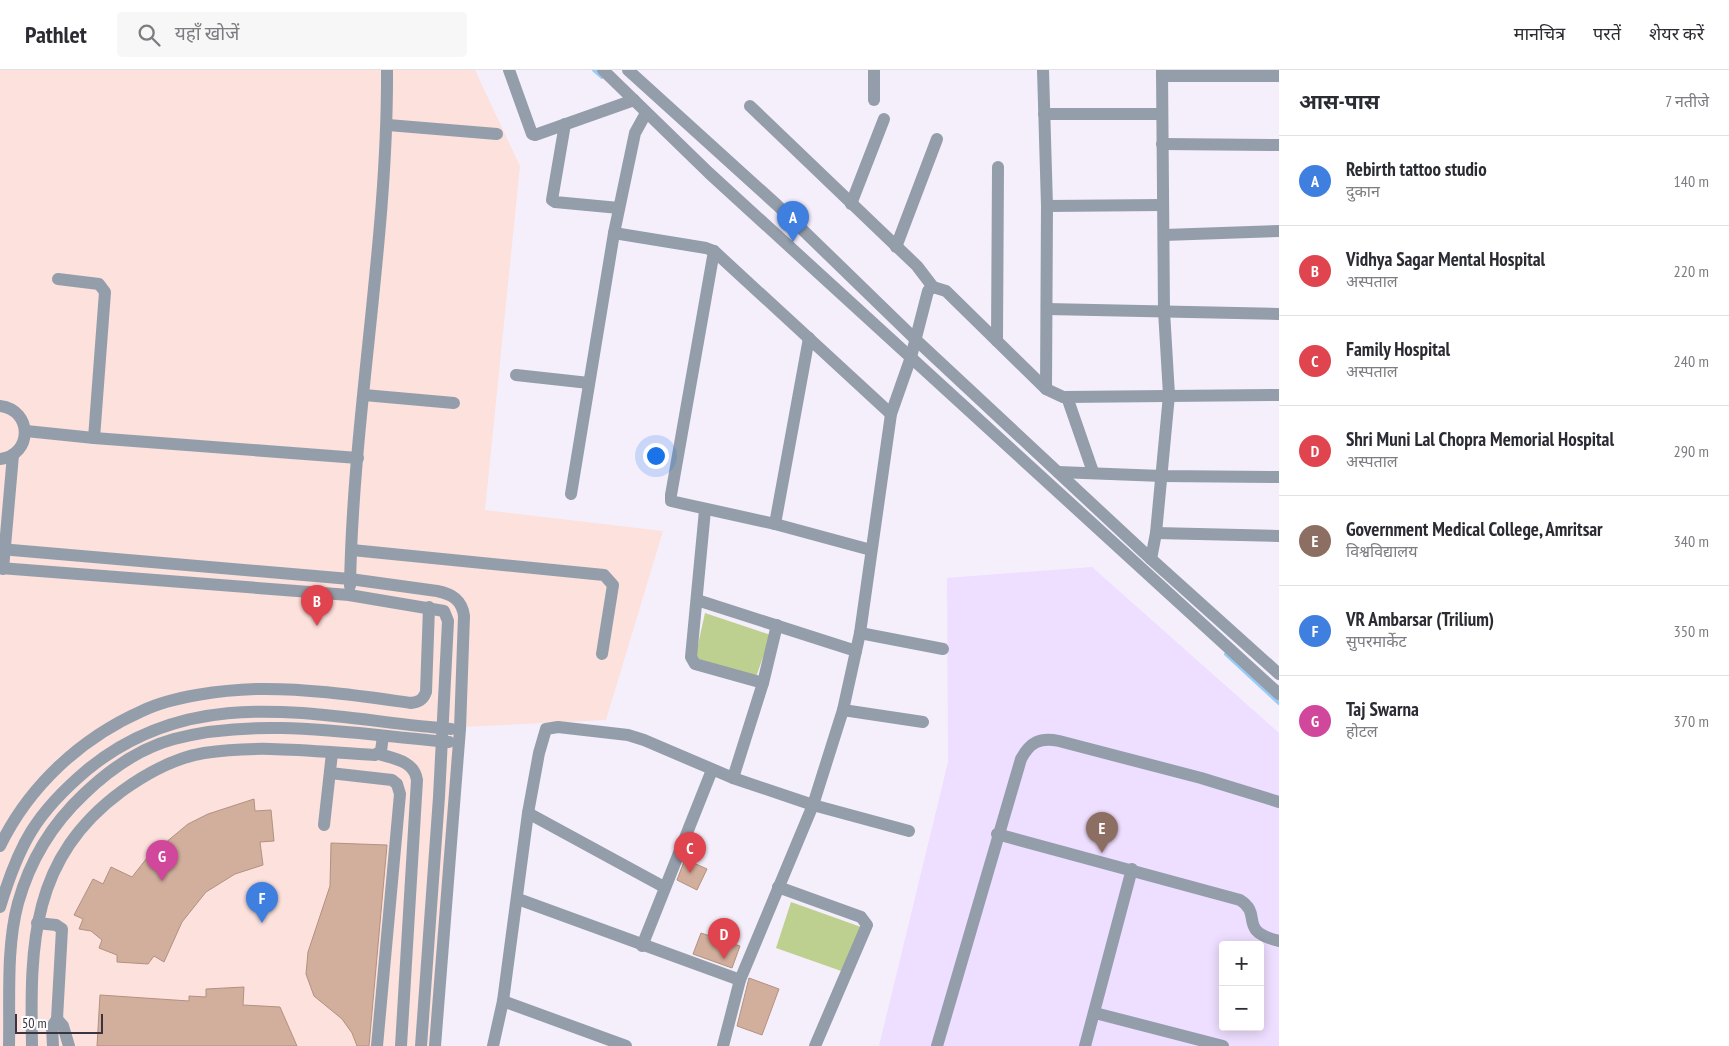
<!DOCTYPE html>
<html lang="hi">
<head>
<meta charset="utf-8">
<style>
	body { margin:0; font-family:"PT Sans Narrow","Noto Sans Devanagari",sans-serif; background:#f7f7f7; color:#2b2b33 }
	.controls { position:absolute; right:15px; bottom:15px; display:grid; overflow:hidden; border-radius:5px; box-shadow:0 2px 12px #0003 }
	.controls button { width:45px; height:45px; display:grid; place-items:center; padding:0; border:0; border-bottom:1px solid #e1e1e2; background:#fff; color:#2b2b33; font:25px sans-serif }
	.scale { position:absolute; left:15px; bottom:12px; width:88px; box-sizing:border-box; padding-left:5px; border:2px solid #3a3441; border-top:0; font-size:14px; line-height:18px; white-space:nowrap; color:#3a3441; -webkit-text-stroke:4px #fff; paint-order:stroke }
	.you { position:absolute; left:655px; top:385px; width:18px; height:18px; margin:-12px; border:4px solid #fff; border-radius:50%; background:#1a73e8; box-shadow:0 0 0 8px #1a73e833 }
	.badge { display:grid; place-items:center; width:32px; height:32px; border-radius:50%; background:#9d1667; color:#fff; font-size:16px; font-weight:700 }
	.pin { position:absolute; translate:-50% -41px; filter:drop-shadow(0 1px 2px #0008) }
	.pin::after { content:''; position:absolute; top:26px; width:18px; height:15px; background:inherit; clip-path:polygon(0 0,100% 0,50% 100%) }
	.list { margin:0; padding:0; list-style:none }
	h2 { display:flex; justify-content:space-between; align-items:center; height:65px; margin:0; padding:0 20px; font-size:21px }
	h2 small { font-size:16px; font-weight:400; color:#7c7c81 }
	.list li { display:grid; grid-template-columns:32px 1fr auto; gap:15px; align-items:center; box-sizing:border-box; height:90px; padding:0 20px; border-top:1px solid #e1e1e2 }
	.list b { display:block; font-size:19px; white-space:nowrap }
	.list p { margin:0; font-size:16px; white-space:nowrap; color:#7c7c81 }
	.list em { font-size:16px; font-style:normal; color:#7c7c81 }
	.icon { flex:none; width:28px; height:28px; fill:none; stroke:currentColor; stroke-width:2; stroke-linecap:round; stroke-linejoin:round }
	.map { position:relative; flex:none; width:1279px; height:976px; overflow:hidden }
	header { display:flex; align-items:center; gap:30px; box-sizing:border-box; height:70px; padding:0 25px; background:#fff; border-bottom:1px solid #e1e1e2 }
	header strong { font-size:24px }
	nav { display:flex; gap:28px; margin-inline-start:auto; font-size:18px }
	.search { width:350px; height:45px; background:#f7f7f7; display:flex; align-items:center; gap:12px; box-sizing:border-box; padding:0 18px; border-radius:5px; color:#7c7c81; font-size:19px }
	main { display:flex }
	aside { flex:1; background:#fff }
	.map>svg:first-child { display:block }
	.built { fill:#eedeff; fill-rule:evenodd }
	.medical { fill:#fce1dd }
	.green { fill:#bed08f }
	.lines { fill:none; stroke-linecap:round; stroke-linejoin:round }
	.stream { stroke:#98ccf7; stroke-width:4 }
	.building { fill:#d2af9d; stroke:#b2917f }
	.minor { stroke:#939eaa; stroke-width:12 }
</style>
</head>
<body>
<header>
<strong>Pathlet</strong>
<div class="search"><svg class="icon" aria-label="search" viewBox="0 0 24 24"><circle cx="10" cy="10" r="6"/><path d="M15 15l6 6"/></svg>यहाँ खोजें</div>
<nav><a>मानचित्र</a><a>परतें</a><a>शेयर करें</a></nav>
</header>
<main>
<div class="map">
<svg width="1279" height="976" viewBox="0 0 1279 976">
	<rect width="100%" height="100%" fill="#f5effc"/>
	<!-- built -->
	<path class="built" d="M1092,497L1279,663V976H879L948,692L947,508ZM1223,875H1260V957H1223Z"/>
	<!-- medical -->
	<path class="medical" d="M0,0H475L520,96L485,440L663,461L606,650L463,657L431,976H0Z"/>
	<!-- green -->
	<g class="green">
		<path d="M705,543L771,565L756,607L695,588Z"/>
		<path d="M791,832L861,857L844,902L776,878Z"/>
	</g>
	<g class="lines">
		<!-- stream -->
		<g class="stream">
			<path d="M594,0L602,7"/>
			<path d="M1226,584L1279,633"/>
		</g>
	</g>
	<!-- building -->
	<g class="building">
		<path d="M254,729L255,741L271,740L274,771L260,772L263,795L235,804L206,822L182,852L164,892L154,886L148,894L117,892V885L99,878L102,870L91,861L79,859L83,849L74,845L93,809L103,814L111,797L132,807L147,788L188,754L208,744Z"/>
		<path d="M331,773L387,775L369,976H357L352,963L342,949L314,926L306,904L308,882L330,816Z"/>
		<path d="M685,789L707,799L697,820L677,810Z"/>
		<path d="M701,863L740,876L732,898L693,884Z"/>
		<path d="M749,908L779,919L762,965L737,956Z"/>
		<path d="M244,917L243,935L280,937L297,976H97L100,925L189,931V926L206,927V919Z"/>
	</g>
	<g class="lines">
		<!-- minor -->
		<g class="minor">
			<path d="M509,0L532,64L535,65L634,30"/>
			<path d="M603,0L709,103L1279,624"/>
			<path d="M628,0L777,135L914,268L1151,489L1279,604"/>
			<path d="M874,0V30"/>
			<path d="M1043,0L1047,136L1046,319"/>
			<path d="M1162,6H1279"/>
			<path d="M750,36L917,196L933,217"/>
			<path d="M1044,44H1162"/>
			<path d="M565,54L552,130L555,132L619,138"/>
			<path d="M388,55L497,64"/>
			<path d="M1162,74L1279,75"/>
			<path d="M851,134L884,49"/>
			<path d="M1047,136L1163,135"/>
			<path d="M614,163L706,178L714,181L891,344"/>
			<path d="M1164,165L1279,161"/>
			<path d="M896,177L937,69"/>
			<path d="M714,181L671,425V431L775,454L871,480"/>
			<path d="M58,209L99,214L105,222L94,368"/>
			<path d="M1047,239L1279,244"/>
			<path d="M997,271L998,97"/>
			<path d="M516,305L589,313"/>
			<path d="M364,325L454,333"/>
			<path d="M1067,327L1093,402"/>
			<path d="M0,336C33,340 33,385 0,389"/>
			<path d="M26,361L94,368L358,388"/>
			<path d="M1058,402L1162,406L1279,407"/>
			<path d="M571,424L614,163L635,63L646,43"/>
			<path d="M705,440L691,587L695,594L763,613"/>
			<path d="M775,454L809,268"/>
			<path d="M1156,463L1279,466"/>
			<path d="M0,479L350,509L437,521C452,524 462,530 464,546L460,659L435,976"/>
			<path d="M352,480L604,505L613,515L602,584"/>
			<path d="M1151,489L1156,463L1169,325L1164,241L1162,0"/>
			<path d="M0,498L349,525L444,541L448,551L439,727L421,976"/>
			<path d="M3,499L13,385"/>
			<path d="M350,516C353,343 388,172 387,0"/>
			<path d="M697,530L856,581"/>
			<path d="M860,563L943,579"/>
			<path d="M843,640L923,652"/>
			<path d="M379,684C395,689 414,691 417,710L401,976"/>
			<path d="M330,703L392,710L397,714L400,724L377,976"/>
			<path d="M733,708L763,613L777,555"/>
			<path d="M528,743L664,817"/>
			<path d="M324,755L332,683"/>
			<path d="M997,764L1240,830C1264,845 1236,860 1279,871"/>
			<path d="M0,776C29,716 81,668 142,641C173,626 223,620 257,619C308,618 360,626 411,633C419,632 423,630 426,622L429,537"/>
			<path d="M778,817L861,847L867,855L815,976"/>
			<path d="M518,829L740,910"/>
			<path d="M0,837C19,774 36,743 87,700C197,609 323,649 451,659"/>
			<path d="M37,853L56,855L62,859L57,949L52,957L53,976"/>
			<path d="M642,876L712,700"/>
			<path d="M503,931L626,976"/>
			<path d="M1095,943L1223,976"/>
			<path d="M57,949L63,956L69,976"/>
			<path d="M9,976C10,929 6,878 18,833C30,790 52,754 84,724C109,700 140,678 174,669C259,646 362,665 449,672"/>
			<path d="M32,976C30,873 31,788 122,721C147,703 174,688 204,683C260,674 319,682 375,685L381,681L383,666"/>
			<path d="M493,976L503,931L528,743L539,683L546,659L558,657L628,665L644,670L733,708L813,735L909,761"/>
			<path d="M723,976L740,910L813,735L843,640L860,563L891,344L911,287L928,221L933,217L946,221L1046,319L1063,327L1279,325"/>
			<path d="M937,976L1021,689C1030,672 1040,667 1059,671L1201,708L1279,732"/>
			<path d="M1085,976L1132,799"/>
		</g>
	</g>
</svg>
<div class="controls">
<button>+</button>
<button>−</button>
</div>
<div class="scale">50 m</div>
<div class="you"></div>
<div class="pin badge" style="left:793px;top:172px;background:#3f7fe0">A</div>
<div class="pin badge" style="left:317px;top:556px;background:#e0444e">B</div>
<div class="pin badge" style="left:690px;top:803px;background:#e0444e">C</div>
<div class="pin badge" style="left:724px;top:889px;background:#e0444e">D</div>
<div class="pin badge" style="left:1102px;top:783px;background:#8d6e63">E</div>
<div class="pin badge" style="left:262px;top:853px;background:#3f7fe0">F</div>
<div class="pin badge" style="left:162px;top:811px;background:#d1479c">G</div>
</div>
<aside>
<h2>आस-पास<small>7 नतीजे</small></h2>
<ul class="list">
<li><span class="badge" style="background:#3f7fe0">A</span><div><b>Rebirth tattoo studio</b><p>दुकान</p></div><em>140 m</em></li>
<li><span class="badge" style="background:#e0444e">B</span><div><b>Vidhya Sagar Mental Hospital</b><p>अस्पताल</p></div><em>220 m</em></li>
<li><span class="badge" style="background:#e0444e">C</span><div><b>Family Hospital</b><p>अस्पताल</p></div><em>240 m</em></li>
<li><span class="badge" style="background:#e0444e">D</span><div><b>Shri Muni Lal Chopra Memorial Hospital</b><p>अस्पताल</p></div><em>290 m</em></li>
<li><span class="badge" style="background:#8d6e63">E</span><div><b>Government Medical College, Amritsar</b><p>विश्वविद्यालय</p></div><em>340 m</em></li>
<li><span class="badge" style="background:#3f7fe0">F</span><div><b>VR Ambarsar (Trilium)</b><p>सुपरमार्केट</p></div><em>350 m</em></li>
<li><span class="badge" style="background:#d1479c">G</span><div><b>Taj Swarna</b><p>होटल</p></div><em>370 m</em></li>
</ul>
</aside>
</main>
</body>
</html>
